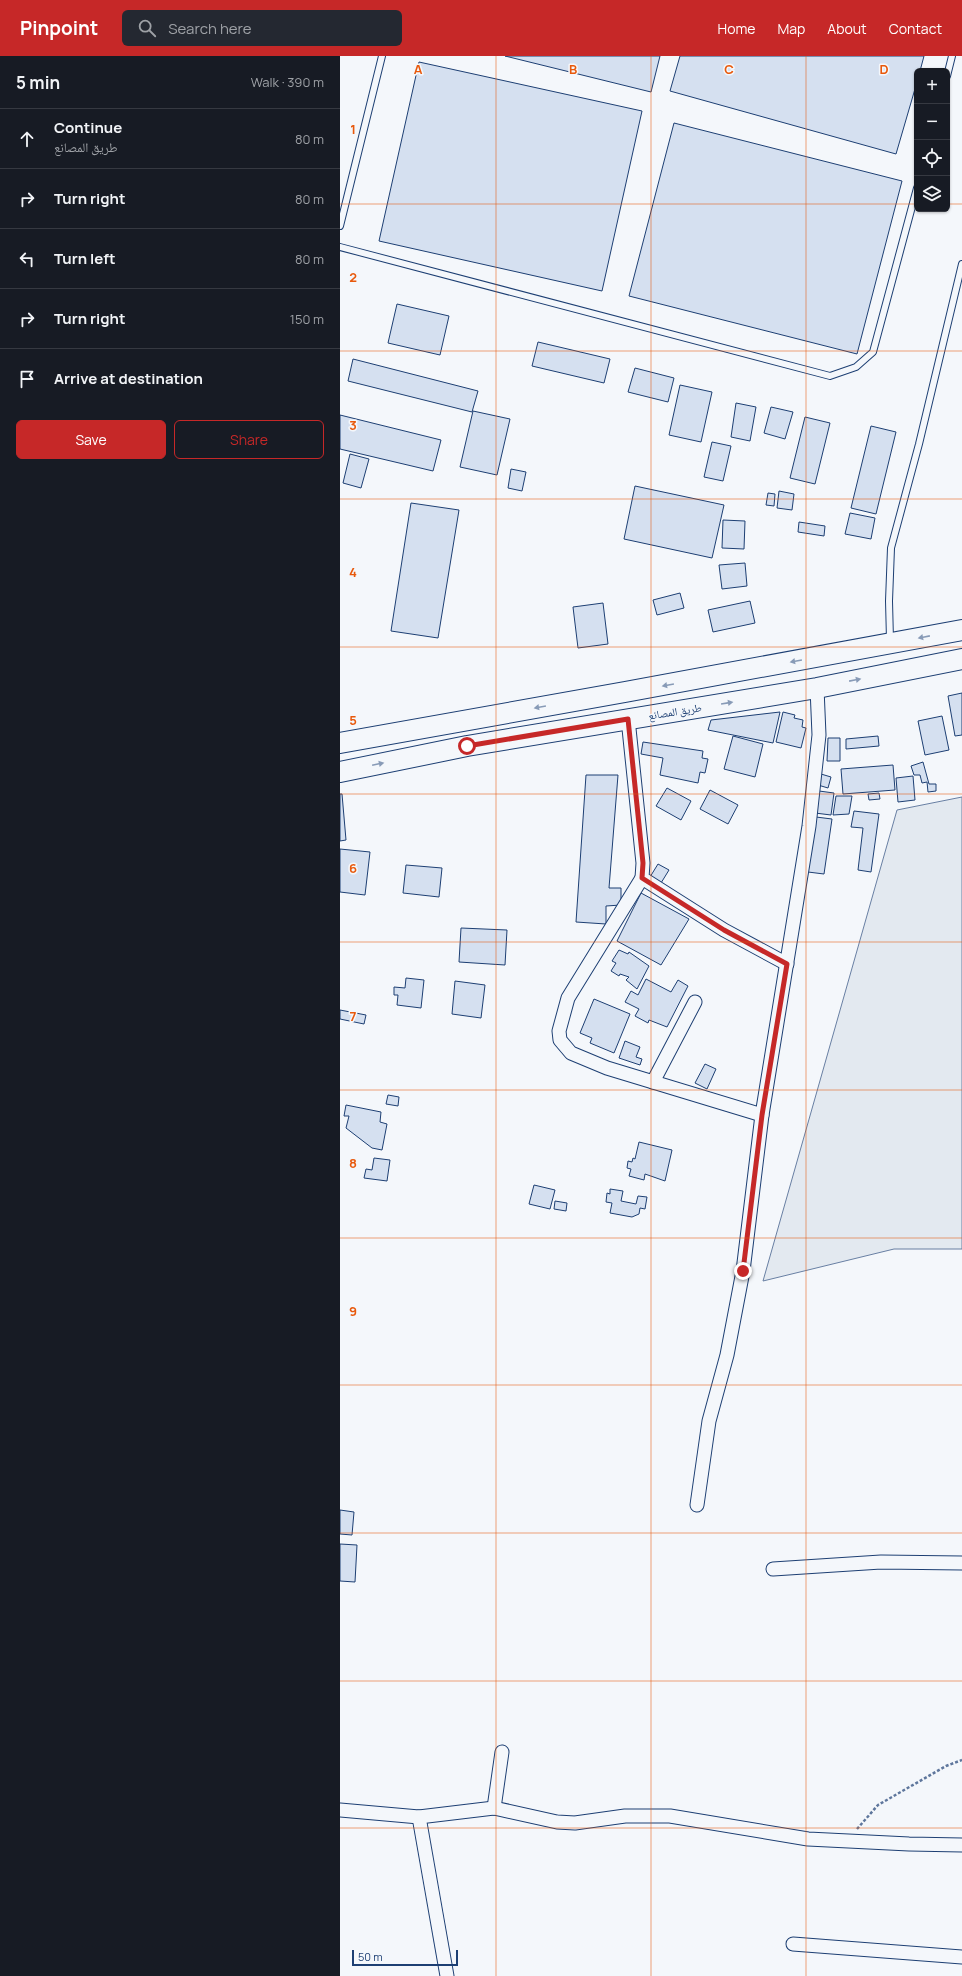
<!DOCTYPE html>
<html lang="en">
<head>
<meta charset="utf-8">
<style>
	body { margin:0; font-family:Manrope,"Noto Naskh Arabic",sans-serif; background:#242831; color:#f1f3f6 }
	.controls { position:absolute; right:12px; top:12px; display:grid; overflow:hidden; border-radius:6px; box-shadow:0 1px 3px #0004 }
	.controls button { width:36px; height:36px; display:grid; place-items:center; padding:0; border:0; border-bottom:1px solid #363941; background:#171b24; color:#f1f3f6; font:20px sans-serif }
	.scale { position:absolute; left:12px; bottom:10px; width:106px; box-sizing:border-box; padding-left:4px; border:2px solid #1d3f73; border-top:0; font-size:11px; line-height:14px; white-space:nowrap; color:#1d3f73; -webkit-text-stroke:3px #f4f7fb; paint-order:stroke }
	.stop { position:absolute; width:12px; height:12px; margin:-9px; border:3px solid #c62828; border-radius:50%; background:#fff }
	.stop.end { background:#c62828; border-color:#fff; box-shadow:0 1px 4px #0008 }
	.list { margin:0; padding:0; list-style:none }
	h2 { display:flex; justify-content:space-between; align-items:center; height:52px; margin:0; padding:0 16px; font-size:17px }
	h2 small { font-size:13px; font-weight:400; color:#9ea1a6 }
	.list li { display:grid; grid-template-columns:26px 1fr auto; gap:12px; align-items:center; box-sizing:border-box; height:60px; padding:0 16px; border-top:1px solid #363941 }
	.list b { display:block; font-size:15px; white-space:nowrap }
	.list p { margin:0; font-size:13px; white-space:nowrap; color:#9ea1a6 }
	.list em { font-size:13px; font-style:normal; color:#9ea1a6 }
	.actions { display:flex; gap:8px; padding:12px 16px }
	.actions a { flex:1; padding:9px 0; border:1px solid #c62828; border-radius:6px; text-align:center; font-size:14px; color:#c62828 }
	.actions .main { background:#c62828; color:#fff }
	.icon { flex:none; width:22px; height:22px; fill:none; stroke:currentColor; stroke-width:2; stroke-linecap:round; stroke-linejoin:round }
	.map { position:relative; flex:none; width:622px; height:1920px; overflow:hidden }
	header { display:flex; align-items:center; gap:24px; box-sizing:border-box; height:56px; padding:0 20px; background:#c62828; color:#fff }
	header strong { font-size:19px }
	nav { display:flex; gap:22px; margin-inline-start:auto; font-size:14px }
	.search { width:280px; height:36px; background:#242831; display:flex; align-items:center; gap:10px; box-sizing:border-box; padding:0 14px; border-radius:6px; color:#9ea1a6; font-size:15px }
	main { display:flex }
	aside { flex:1; background:#171b24 }
	.map>svg:first-child { display:block }
	.green { fill:#e3e9f0; stroke:#687fa3 }
	.building { fill:#d5e0f0; stroke:#1d3f73 }
	.lines { fill:none; stroke-linecap:round; stroke-linejoin:round }
	.service-casing { stroke:#1d3f73; stroke-width:8 }
	.minor-casing { stroke:#1d3f73; stroke-width:15 }
	.primary-casing { stroke:#1d3f73; stroke-width:22 }
	.path { stroke:#5e769c; stroke-width:2.5; stroke-dasharray:3 2; stroke-linecap:butt }
	.service { stroke:#f4f7fb; stroke-width:6 }
	.minor { stroke:#f4f7fb; stroke-width:13 }
	.primary { stroke:#f4f7fb; stroke-width:20 }
	.oneway { fill:#889bb7 }
	.route { stroke:#c62828; stroke-width:5 }
	.grid { fill:none; stroke:#e8590c; stroke-width:1; stroke-opacity:0.55 }
	.labels { text-anchor:middle; dominant-baseline:central; stroke-width:3; stroke-linejoin:round; paint-order:stroke }
	.street-label { font-size:11px; fill:#1d3f73; stroke:#f4f7fb }
	.grid-label { font-size:13px; text-anchor:middle; font-weight:bold; fill:#e8590c; stroke:#f4f7fb; stroke-width:3; stroke-linejoin:round; paint-order:stroke }
</style>
</head>
<body>
<header>
<strong>Pinpoint</strong>
<div class="search"><svg class="icon" aria-label="search" viewBox="0 0 24 24"><circle cx="10" cy="10" r="6"/><path d="M15 15l6 6"/></svg>Search here</div>
<nav><a>Home</a><a>Map</a><a>About</a><a>Contact</a></nav>
</header>
<main>
<aside>
<h2>5 min<small>Walk · 390 m</small></h2>
<ul class="list">
<li><svg class="icon" aria-label="ahead" viewBox="0 0 24 24"><path d="M12 20V5M6 11l6-6 6 6"/></svg><div><b>Continue</b><p>طريق المصانع</p></div><em>80 m</em></li>
<li><svg class="icon" aria-label="right" viewBox="0 0 24 24"><path d="M7 20v-9h11M14 6l5 5-5 5"/></svg><div><b>Turn right</b></div><em>80 m</em></li>
<li><svg class="icon" aria-label="left" viewBox="0 0 24 24"><path d="M17 20v-9H6M10 6l-5 5 5 5"/></svg><div><b>Turn left</b></div><em>80 m</em></li>
<li><svg class="icon" aria-label="right" viewBox="0 0 24 24"><path d="M7 20v-9h11M14 6l5 5-5 5"/></svg><div><b>Turn right</b></div><em>150 m</em></li>
<li><svg class="icon" aria-label="arrive" viewBox="0 0 24 24"><path d="M6 21V4h12l-3 4 3 4H6"/></svg><div><b>Arrive at destination</b></div></li>
</ul>
<div class="actions"><a class="main">Save</a><a>Share</a></div>
</aside>
<div class="map">
<svg width="622" height="1920" viewBox="0 0 622 1920">
	<rect width="100%" height="100%" fill="#f4f7fb"/>
	<!-- green -->
	<path class="green" d="M622,741V1193H554L423,1225L557,754Z"/>
	<!-- building -->
	<g class="building">
		<path d="M165,0H320L311,36Z"/>
		<path d="M340,0H584L580,15H577V26L556,98L330,35Z"/>
		<path d="M79,6L302,55L262,235L39,185Z"/>
		<path d="M334,67L562,125L517,298L289,240Z"/>
		<path d="M57,248L109,260L100,299L48,287Z"/>
		<path d="M198,286L270,303L264,327L192,310Z"/>
		<path d="M13,303L138,335L132,356L8,325Z"/>
		<path d="M295,312L334,322L328,346L288,336Z"/>
		<path d="M340,329L372,336L361,386L329,379Z"/>
		<path d="M396,347L416,351L410,385L391,381Z"/>
		<path d="M431,351L453,356L445,383L424,377Z"/>
		<path d="M133,355L170,363L157,419L120,411Z"/>
		<path d="M0,359L101,384L93,415L0,393Z"/>
		<path d="M465,361L490,367L475,428L450,422Z"/>
		<path d="M531,370L556,376L536,458L511,452Z"/>
		<path d="M372,386L391,390L383,425L364,421Z"/>
		<path d="M10,398L29,403L21,432L3,427Z"/>
		<path d="M171,413L186,416L182,435L168,432Z"/>
		<path d="M295,430L384,449L372,502L284,483Z"/>
		<path d="M439,435L454,438L452,454L437,452Z"/>
		<path d="M428,437L435,438L434,450L426,449Z"/>
		<path d="M71,447L119,454L98,582L51,575Z"/>
		<path d="M510,457L535,462L531,483L505,478Z"/>
		<path d="M383,464L405,465L404,493L382,492Z"/>
		<path d="M459,466L485,470L484,480L458,476Z"/>
		<path d="M405,507L407,530L382,533L379,509Z"/>
		<path d="M340,537L344,552L317,559L313,544Z"/>
		<path d="M410,545L415,567L373,576L368,554Z"/>
		<path d="M263,547L268,588L238,592L233,551Z"/>
		<path d="M622,637V679L615,680L608,640Z"/>
		<path d="M440,656L433,687L368,674L371,664Z"/>
		<path d="M443,656L455,659L454,662L463,664L462,671L466,672L461,692L436,686Z"/>
		<path d="M602,660L609,694L585,699L578,665Z"/>
		<path d="M393,680L423,688L415,721L384,713Z"/>
		<path d="M538,680L539,690L506,693V683Z"/>
		<path d="M488,682H500V705H487Z"/>
		<path d="M303,686L363,695L362,702L368,703L365,717L360,716L358,727L320,719L323,702L301,698Z"/>
		<path d="M583,706L589,728H596V735L588,736L587,726L582,727L580,719H574L571,710Z"/>
		<path d="M553,709L555,734L503,738L501,713Z"/>
		<path d="M481,718L491,721L488,732L478,729Z"/>
		<path d="M246,719H278L269,832H281V849L266,850V868L236,866Z"/>
		<path d="M573,720L575,744L558,746L556,722Z"/>
		<path d="M327,732L351,745L341,764L316,750Z"/>
		<path d="M370,734L398,749L388,768L360,753Z"/>
		<path d="M479,735L494,737L491,759L475,757Z"/>
		<path d="M539,737L540,743L529,744L528,738Z"/>
		<path d="M0,738H2L6,784L0,785Z"/>
		<path d="M496,740H512L509,758L493,759Z"/>
		<path d="M514,755L539,758L531,816L518,814L523,772L511,771Z"/>
		<path d="M476,761L492,763L484,818L468,816Z"/>
		<path d="M0,793L30,796L25,839L0,836Z"/>
		<path d="M318,808L329,814L321,827L310,821Z"/>
		<path d="M66,809L102,812L99,841L63,837Z"/>
		<path d="M301,837L349,863L321,909L277,885Z"/>
		<path d="M121,872L167,874L165,909L119,906Z"/>
		<path d="M279,894L288,898L289,896L309,910L297,933L286,924L289,921L280,918L279,920L271,915L276,907L272,905Z"/>
		<path d="M66,922L84,924L81,952L57,949L58,939H54V931L65,932Z"/>
		<path d="M306,923L331,936L338,924L348,930L327,971L309,964L308,967L295,960L299,953L285,946L291,935L298,939Z"/>
		<path d="M115,925L145,929L141,962L112,958Z"/>
		<path d="M254,943L290,958L274,997L250,987L252,982L240,977Z"/>
		<path d="M0,954L26,959L24,968L0,963Z"/>
		<path d="M285,985L300,991L296,1001L302,1003L300,1009L279,1002Z"/>
		<path d="M365,1008L376,1013L367,1033L355,1027Z"/>
		<path d="M48,1039L59,1041L58,1050L46,1048Z"/>
		<path d="M6,1049L41,1056L40,1066L47,1068L42,1094L32,1092L6,1072L9,1060H4Z"/>
		<path d="M299,1086L332,1094L325,1125L305,1118L304,1124L289,1120L291,1113L287,1112L288,1105L292,1106L293,1102L295,1103Z"/>
		<path d="M34,1102L50,1104L47,1125L24,1122L26,1113L32,1114Z"/>
		<path d="M194,1129L215,1134L210,1153L189,1148Z"/>
		<path d="M270,1133L283,1135L281,1145L296,1148L298,1140L307,1141L305,1153L300,1152L299,1158L292,1161L270,1157L272,1147L266,1146L267,1137L270,1138Z"/>
		<path d="M215,1145L227,1147L226,1155L214,1153Z"/>
		<path d="M0,1454L14,1456L12,1479L0,1478Z"/>
		<path d="M0,1488L17,1489L15,1526L0,1525Z"/>
	</g>
	<g class="lines">
		<defs>
			<g id="service">
				<path d="M607,20L612,0"/>
				<path d="M0,170L42,0"/>
				<path d="M0,191L490,320L516,311L533,296L577,132"/>
				<path d="M550,584L549,545L551,492L579,388L622,208"/>
			</g>
			<g id="minor">
				<path d="M288,663L303,807L302,822L384,874L447,908"/>
				<path d="M302,822L228,942L219,975L220,984L231,997L267,1012L422,1059"/>
				<path d="M313,1026L355,946"/>
				<path d="M357,1449L369,1365L387,1299L403,1215L422,1059L469,770L479,679L477,632"/>
				<path d="M433,1513L541,1506L622,1507"/>
				<path d="M154,1752L162,1696"/>
				<path d="M0,1754L79,1761L154,1752L217,1766L235,1767L285,1760H330L468,1783L569,1788L622,1789"/>
				<path d="M79,1761L107,1920"/>
				<path d="M453,1888L622,1901"/>
			</g>
			<g id="primary">
				<path d="M0,687L285,636L622,574"/>
				<path d="M0,716L127,690L477,632L622,603"/>
			</g>
		</defs>
		<!-- service casing -->
		<use href="#service" class="service-casing"/>
		<!-- minor casing -->
		<use href="#minor" class="minor-casing"/>
		<!-- primary casing -->
		<use href="#primary" class="primary-casing"/>
		<!-- path -->
		<path class="path" d="M517,1773L538,1749L606,1710L622,1704"/>
		<!-- service -->
		<use href="#service" class="service"/>
		<!-- minor -->
		<use href="#minor" class="minor"/>
		<!-- primary -->
		<use href="#primary" class="primary"/>
	</g>
	<!-- one-way arrows -->
	<defs><path id="oneway-solid" d="M-6-.8H1V-3.2L6.5 0L1 3.2V.8H-6Z"/></defs>
	<g class="oneway">
		<use href="#oneway-solid" transform="translate(584 581) rotate(169)"/>
		<use href="#oneway-solid" transform="translate(456 605) rotate(170)"/>
		<use href="#oneway-solid" transform="translate(515 624) rotate(-11)"/>
		<use href="#oneway-solid" transform="translate(328 629) rotate(170)"/>
		<use href="#oneway-solid" transform="translate(387 647) rotate(-9)"/>
		<use href="#oneway-solid" transform="translate(200 651) rotate(170)"/>
		<use href="#oneway-solid" transform="translate(38 708) rotate(-12)"/>
	</g>
	<g class="lines">
		<!-- route -->
		<path class="route" d="M127,690L288,663L303,807L302,822L384,874L447,908L422,1059L403,1215"/>
	</g>
	<!-- grid -->
	<path class="grid" d="M156,0V1920M311,0V1920M466,0V1920M0,148H577M607,148H622M0,295H622M0,443H622M0,591H622M0,738H622M0,886H622M0,1034H622M0,1182H622M0,1329H622M0,1477H622M0,1625H622M0,1772H622"/>
	<g class="labels">
		<!-- street labels -->
		<g class="street-label">
			<text transform="translate(335 655) rotate(-9)">طريق المصانع</text>
		</g>
	</g>
	<g class="grid-label">
		<text x="78" y="18">A</text>
		<text x="233" y="18">B</text>
		<text x="389" y="18">C</text>
		<text x="544" y="18">D</text>
		<text x="13" y="78">1</text>
		<text x="13" y="226">2</text>
		<text x="13" y="374">3</text>
		<text x="13" y="521">4</text>
		<text x="13" y="669">5</text>
		<text x="13" y="817">6</text>
		<text x="13" y="965">7</text>
		<text x="13" y="1112">8</text>
		<text x="13" y="1260">9</text>
	</g>
</svg>
<div class="controls">
<button>+</button>
<button>−</button>
<button><svg class="icon" aria-label="locate" viewBox="0 0 24 24"><circle cx="12" cy="12" r="6"/><path d="M12 2v4M12 18v4M2 12h4M18 12h4"/></svg></button>
<button><svg class="icon" aria-label="layers" viewBox="0 0 24 24"><path d="M12 4l9 5-9 5-9-5zM3 14l9 5 9-5"/></svg></button>
</div>
<div class="scale">50 m</div>
<div class="stop" style="left:127px;top:690px"></div>
<div class="stop end" style="left:403px;top:1215px"></div>
</div>
</main>
</body>
</html>
